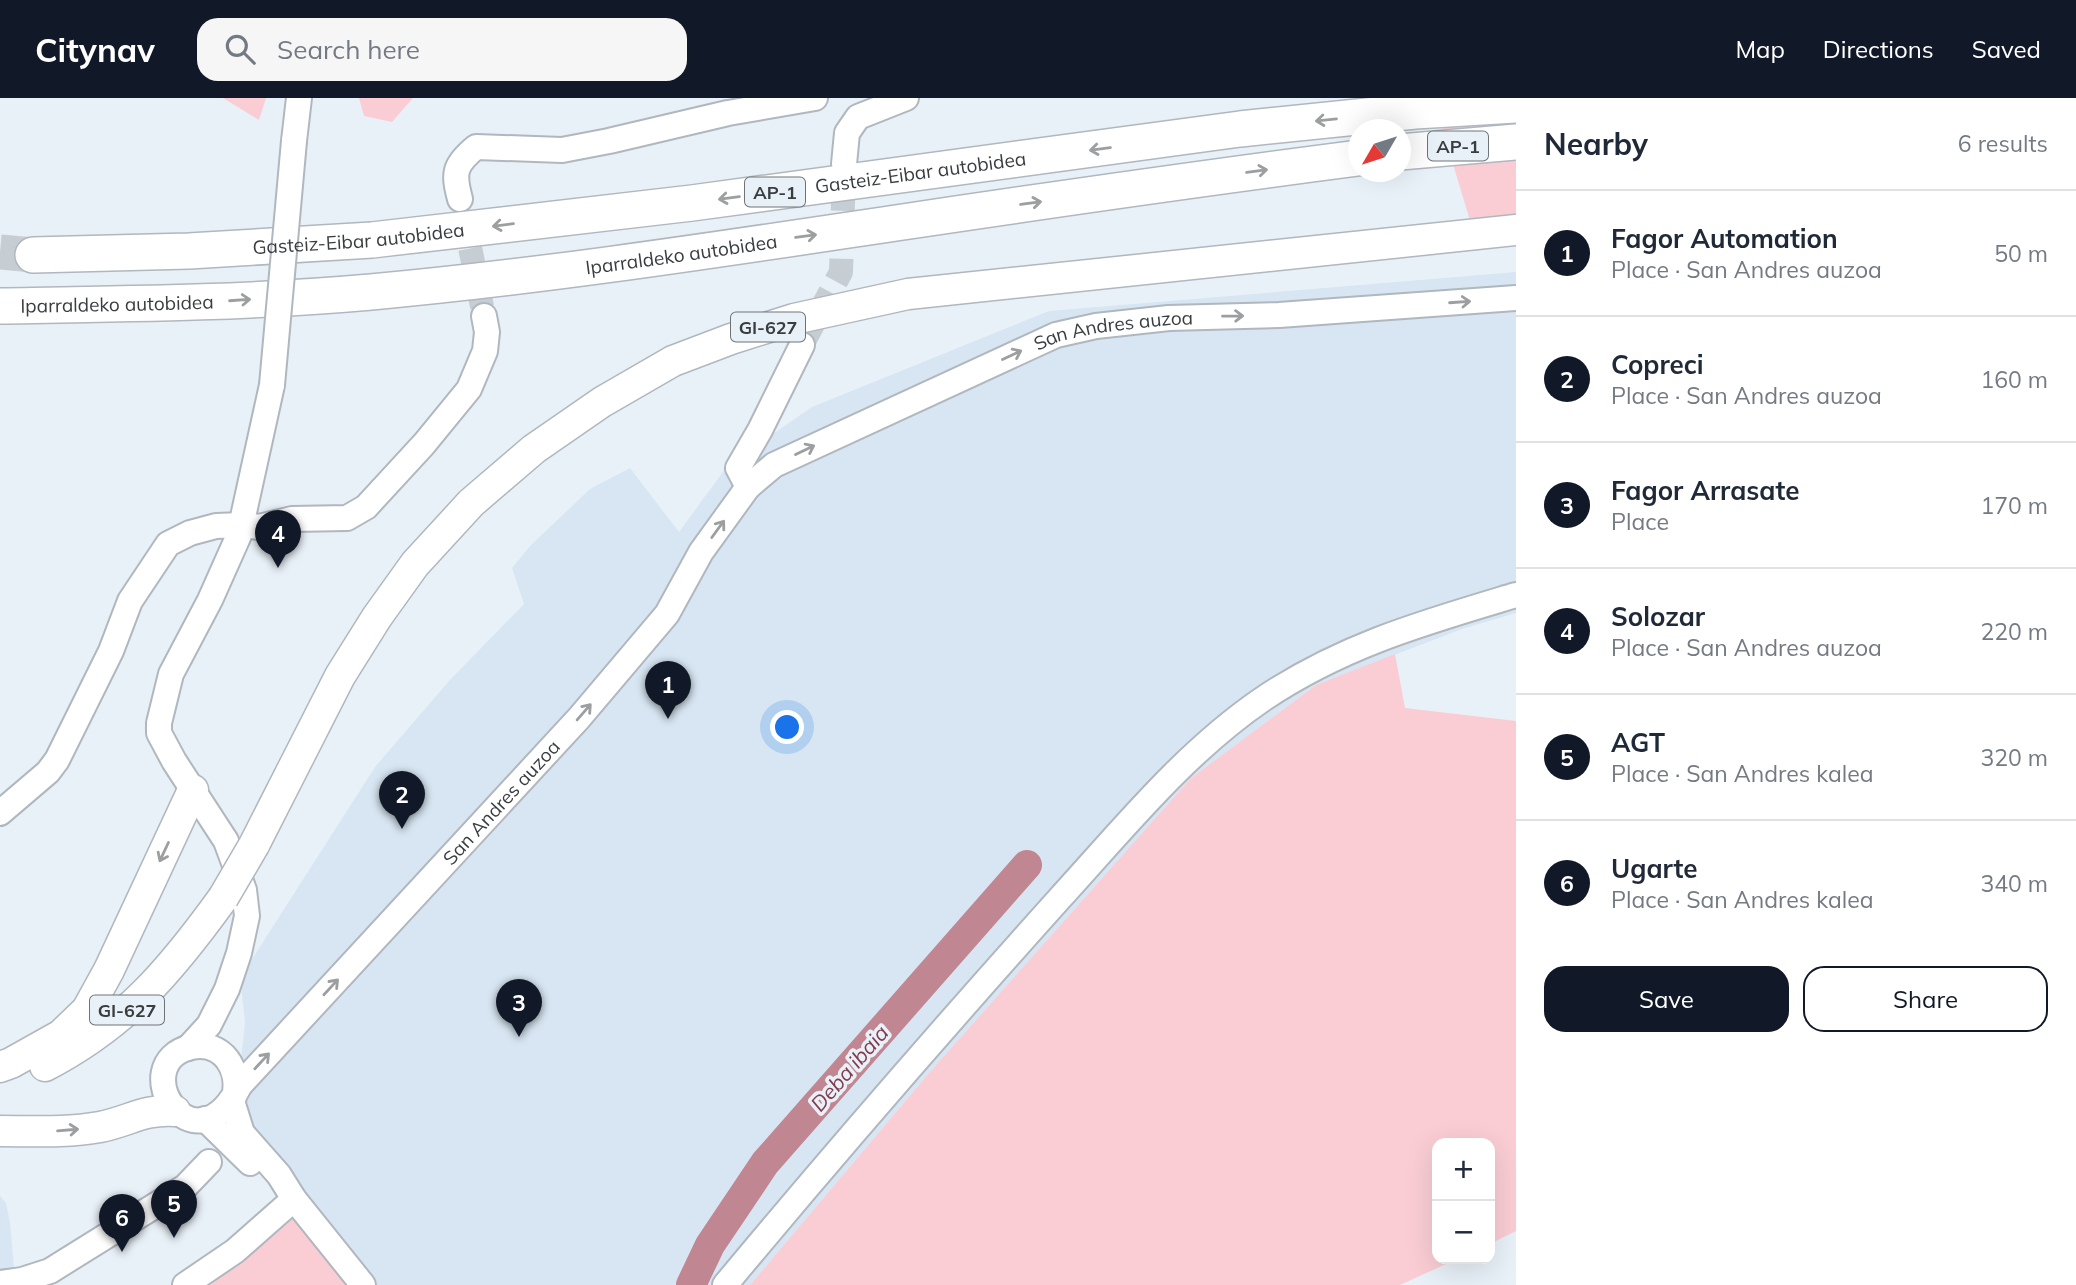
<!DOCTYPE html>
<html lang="en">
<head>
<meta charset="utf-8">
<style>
	body { margin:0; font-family:Mulish,sans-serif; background:#f6f6f7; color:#1f2937 }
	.controls { position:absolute; right:21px; bottom:21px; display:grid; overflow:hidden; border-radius:14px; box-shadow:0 7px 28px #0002 }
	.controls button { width:63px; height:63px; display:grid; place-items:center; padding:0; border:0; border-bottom:2px solid #e0e1e3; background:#fff; color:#1f2937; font:35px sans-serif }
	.compass { position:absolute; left:1348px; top:21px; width:63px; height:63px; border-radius:50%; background:#fff; box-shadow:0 7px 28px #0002; rotate:231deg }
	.you { position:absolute; left:788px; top:630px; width:24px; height:24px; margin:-18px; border:5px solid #fff; border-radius:50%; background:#1a73e8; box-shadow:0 0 0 10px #1a73e833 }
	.badge { display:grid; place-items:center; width:46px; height:46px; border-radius:50%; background:#111827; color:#fff; font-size:23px; font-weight:700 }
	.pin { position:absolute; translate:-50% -58px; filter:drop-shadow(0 2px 4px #0008) }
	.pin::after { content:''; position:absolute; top:37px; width:24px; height:21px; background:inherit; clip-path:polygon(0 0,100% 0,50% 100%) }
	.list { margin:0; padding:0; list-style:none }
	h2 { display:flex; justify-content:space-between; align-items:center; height:91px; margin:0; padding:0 28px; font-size:30px }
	h2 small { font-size:23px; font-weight:400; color:#747a83 }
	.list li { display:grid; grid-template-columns:46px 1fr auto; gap:21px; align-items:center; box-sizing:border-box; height:126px; padding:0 28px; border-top:2px solid #e0e1e3 }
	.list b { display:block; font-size:26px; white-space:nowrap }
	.list p { margin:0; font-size:23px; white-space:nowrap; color:#747a83 }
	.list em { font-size:23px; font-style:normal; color:#747a83 }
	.actions { display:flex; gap:14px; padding:21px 28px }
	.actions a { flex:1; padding:16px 0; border:2px solid #111827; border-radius:21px; text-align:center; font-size:24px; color:#111827 }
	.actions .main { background:#111827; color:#fff }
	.icon { flex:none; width:38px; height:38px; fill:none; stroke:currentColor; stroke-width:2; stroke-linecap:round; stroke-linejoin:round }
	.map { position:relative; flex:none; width:1516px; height:1187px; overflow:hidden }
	header { display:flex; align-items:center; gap:42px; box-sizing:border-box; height:98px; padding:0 35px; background:#111827; color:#fff }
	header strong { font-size:33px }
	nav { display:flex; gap:38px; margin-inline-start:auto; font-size:24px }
	.search { width:490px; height:63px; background:#f6f6f7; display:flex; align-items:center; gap:18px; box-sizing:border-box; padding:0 24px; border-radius:21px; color:#747a83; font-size:26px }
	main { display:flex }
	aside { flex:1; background:#fff }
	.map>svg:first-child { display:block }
	.built { fill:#d7e6f2 }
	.green { fill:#facdd4 }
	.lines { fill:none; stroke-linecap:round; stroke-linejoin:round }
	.river { stroke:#c08691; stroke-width:30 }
	.minor-tunnel { stroke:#c6cdd3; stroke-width:24; stroke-dasharray:24 12; stroke-linecap:butt }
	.highway-tunnel { stroke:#c6cdd3; stroke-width:35; stroke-dasharray:35 18; stroke-linecap:butt }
	.minor-casing { stroke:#b0b7be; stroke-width:28 }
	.major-casing { stroke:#b0b7be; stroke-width:33 }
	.highway-casing { stroke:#b0b7be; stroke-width:38 }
	.minor { stroke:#fff; stroke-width:24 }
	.major { stroke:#fff; stroke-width:30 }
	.highway { stroke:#fff; stroke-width:35 }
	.minor-bridge-casing { stroke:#b0b7be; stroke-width:28; stroke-linecap:butt }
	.major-bridge-casing { stroke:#b0b7be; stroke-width:33; stroke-linecap:butt }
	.minor-bridge { stroke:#fff; stroke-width:24 }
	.major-bridge { stroke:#fff; stroke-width:30 }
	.oneway { stroke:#9c9ea0 }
	.labels { text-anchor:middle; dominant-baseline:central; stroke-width:7; stroke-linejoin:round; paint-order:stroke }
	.shield { fill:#e9f1f8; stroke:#6e7377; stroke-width:2 }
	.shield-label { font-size:18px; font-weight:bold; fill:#3a3d40 }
	.street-label { font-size:19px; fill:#3a3d40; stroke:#e9f1f8 }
	.water-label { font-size:21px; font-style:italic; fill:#843b4c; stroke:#e9f1f8 }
</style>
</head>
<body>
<header>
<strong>Citynav</strong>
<div class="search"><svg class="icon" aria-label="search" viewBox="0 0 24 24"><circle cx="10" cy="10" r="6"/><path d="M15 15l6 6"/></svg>Search here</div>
<nav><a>Map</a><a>Directions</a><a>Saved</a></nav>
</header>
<main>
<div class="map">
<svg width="1516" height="1187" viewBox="0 0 1516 1187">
	<rect width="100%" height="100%" fill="#e9f1f8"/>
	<!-- built -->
	<g class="built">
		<path d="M1516,174V515L1462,531L1316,587L1191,680L929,975L750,1187H351L233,1038L245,924L240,880L375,669L449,583L524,506L512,470L531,447L590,391L630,370L679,434L728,367L812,309L1049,213Z"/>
		<path d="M0,1098L6,1105L10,1125L14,1171L0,1173Z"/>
	</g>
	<!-- green -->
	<g class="green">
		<path d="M223,0H266L259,22Z"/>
		<path d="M359,0H413L392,24L364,18Z"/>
		<path d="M1433,0H1516V138L1478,149Z"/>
		<path d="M1395,556L1405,610L1516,623V1133L1490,1146V1045H1437V1161H1457L1400,1187H750L929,975L1191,680L1316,587Z"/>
		<path d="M296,1118L351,1187H211Z"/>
	</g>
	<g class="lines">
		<!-- river -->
		<path class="river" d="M691,1187L710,1147L765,1065L1027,767"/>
		<!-- minor-tunnel -->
		<g class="minor-tunnel">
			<path d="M463,115L484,218"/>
			<path d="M802,247L841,174L844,70"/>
		</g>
		<!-- highway-tunnel -->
		<path class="highway-tunnel" d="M0,154L33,157"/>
		<defs>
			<g id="minor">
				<path d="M294,43L299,0"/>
				<path d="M844,66L847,35L858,19L906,0"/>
				<path d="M460,101C453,75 454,67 476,49L562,52L609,43L728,15L815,0"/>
				<path d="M748,389L738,370L760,332L802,247"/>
				<path d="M0,715L48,674L57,662L111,553L130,503L168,446L190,435L216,428L242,427L259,429L292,421L347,420L366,409L424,346L469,291L485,253L487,234L484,218"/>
				<path d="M188,950L209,927L227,891L239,855L247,818L244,792L226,743L174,663L159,635V625L171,576L210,502L239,437L272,287"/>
				<path id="s1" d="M234,999C241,972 223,942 191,949C124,965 193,1079 240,987L579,620L667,516L701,454L748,389L774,367L1056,237L1096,228L1169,220L1279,217L1516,200"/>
				<path d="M232,1003L242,1035L279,1077L294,1101L363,1187"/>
				<path d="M205,1021L250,1065"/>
				<path d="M0,1185L22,1182L50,1173L185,1089L209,1064"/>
				<path d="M185,1187L235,1153L294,1101"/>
				<path d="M725,1187C834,1056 946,927 1060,800C1123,731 1185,654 1263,601C1343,547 1426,524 1516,497"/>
			</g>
			<g id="major">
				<path d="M254,747L340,578L377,519L415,466L471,405L534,351L602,304L673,263L731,241L794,221L908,196L1516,132"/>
				<path d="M45,968C126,926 171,872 223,800"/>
				<path d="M0,969L11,965L61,937L87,912L109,872L193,692"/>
				<path d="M0,1033C33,1033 67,1035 100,1029C130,1023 143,1011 175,1013"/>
			</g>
			<g id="highway">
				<path d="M1400,54L1516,44"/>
				<path id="s2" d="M33,157L189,153L372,142L692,105L1240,31L1415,13L1516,7"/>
				<path id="s3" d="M0,208C124,206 247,205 371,194C546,178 721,151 896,125C1050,102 1204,80 1358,60"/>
			</g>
		</defs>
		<!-- minor casing -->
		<use href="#minor" class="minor-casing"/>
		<!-- major casing -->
		<use href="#major" class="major-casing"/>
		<!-- highway casing -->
		<use href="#highway" class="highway-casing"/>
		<!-- minor -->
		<use href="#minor" class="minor"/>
		<!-- major -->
		<use href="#major" class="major"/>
		<!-- highway -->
		<use href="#highway" class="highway"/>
		<defs>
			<path id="minor-bridge" d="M272,287L294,43"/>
			<path id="major-bridge" d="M223,800L254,747"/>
		</defs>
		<!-- minor-bridge casing -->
		<use href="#minor-bridge" class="minor-bridge-casing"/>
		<!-- major-bridge casing -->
		<use href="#major-bridge" class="major-bridge-casing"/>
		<!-- minor-bridge -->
		<use href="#minor-bridge" class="minor-bridge"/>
		<!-- major-bridge -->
		<use href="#major-bridge" class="major-bridge"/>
	</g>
	<!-- one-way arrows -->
	<defs><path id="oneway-shaft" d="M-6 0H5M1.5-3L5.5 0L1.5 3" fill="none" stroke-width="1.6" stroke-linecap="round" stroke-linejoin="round" transform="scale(1.75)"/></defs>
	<g class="oneway">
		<use href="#oneway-shaft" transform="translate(1326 22) rotate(174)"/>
		<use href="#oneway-shaft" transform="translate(1100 51) rotate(173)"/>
		<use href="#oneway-shaft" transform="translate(1257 73) rotate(-8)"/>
		<use href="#oneway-shaft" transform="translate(729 100) rotate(173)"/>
		<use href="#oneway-shaft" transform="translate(1031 105) rotate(-8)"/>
		<use href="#oneway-shaft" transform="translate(503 127) rotate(173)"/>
		<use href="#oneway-shaft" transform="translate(806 138) rotate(-8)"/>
		<use href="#oneway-shaft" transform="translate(240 202) rotate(-4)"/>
		<use href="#oneway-shaft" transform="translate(1460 204) rotate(-4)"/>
		<use href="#oneway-shaft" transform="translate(1233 218) rotate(-1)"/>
		<use href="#oneway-shaft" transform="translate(1012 257) rotate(-25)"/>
		<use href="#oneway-shaft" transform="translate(805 352) rotate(-26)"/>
		<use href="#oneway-shaft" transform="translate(718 431) rotate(-54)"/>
		<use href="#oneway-shaft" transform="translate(584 614) rotate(-49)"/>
		<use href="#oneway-shaft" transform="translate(164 754) rotate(115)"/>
		<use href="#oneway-shaft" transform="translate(331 889) rotate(-47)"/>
		<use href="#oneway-shaft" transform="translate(262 963) rotate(-47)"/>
		<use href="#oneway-shaft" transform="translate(68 1032) rotate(-5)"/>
	</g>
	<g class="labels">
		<!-- shield labels -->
		<g class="shield">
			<rect x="1428" y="33.5" width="60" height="29" rx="5"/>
			<rect x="745" y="79.5" width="60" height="29" rx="5"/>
			<rect x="731" y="214.5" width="74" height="29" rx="5"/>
			<rect x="90" y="897.5" width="74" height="29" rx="5"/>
		</g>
		<g class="shield-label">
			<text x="1458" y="48">AP-1</text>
			<text x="775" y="94">AP-1</text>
			<text x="768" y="229">GI-627</text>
			<text x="127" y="912">GI-627</text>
		</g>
		<!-- street labels -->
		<g class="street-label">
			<text stroke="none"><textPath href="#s2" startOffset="892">Gasteiz-Eibar autobidea</textPath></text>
			<text stroke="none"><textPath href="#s2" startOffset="326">Gasteiz-Eibar autobidea</textPath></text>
			<text stroke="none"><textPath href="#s3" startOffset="684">Iparraldeko autobidea</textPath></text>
			<text stroke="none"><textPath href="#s3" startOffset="117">Iparraldeko autobidea</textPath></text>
			<text stroke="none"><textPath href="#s1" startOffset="1432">San Andres auzoa</textPath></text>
			<text stroke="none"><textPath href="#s1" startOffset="628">San Andres auzoa</textPath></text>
		</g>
		<!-- water labels -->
		<g class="water-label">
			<text transform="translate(849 970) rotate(-49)">Deba ibaia</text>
		</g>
	</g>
</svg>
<div class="controls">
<button>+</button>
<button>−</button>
</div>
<svg class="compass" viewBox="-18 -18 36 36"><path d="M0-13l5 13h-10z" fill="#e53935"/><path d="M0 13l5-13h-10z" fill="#747a83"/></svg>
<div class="you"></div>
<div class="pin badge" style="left:668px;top:621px">1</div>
<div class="pin badge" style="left:402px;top:731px">2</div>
<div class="pin badge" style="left:519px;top:939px">3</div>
<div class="pin badge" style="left:278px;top:470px">4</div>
<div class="pin badge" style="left:174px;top:1140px">5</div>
<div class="pin badge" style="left:122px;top:1154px">6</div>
</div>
<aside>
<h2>Nearby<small>6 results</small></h2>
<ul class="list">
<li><span class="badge">1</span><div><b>Fagor Automation</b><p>Place · San Andres auzoa</p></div><em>50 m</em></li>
<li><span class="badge">2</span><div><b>Copreci</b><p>Place · San Andres auzoa</p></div><em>160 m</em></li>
<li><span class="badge">3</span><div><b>Fagor Arrasate</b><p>Place</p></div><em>170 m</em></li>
<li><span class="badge">4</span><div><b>Solozar</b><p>Place · San Andres auzoa</p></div><em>220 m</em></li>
<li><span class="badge">5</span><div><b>AGT</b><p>Place · San Andres kalea</p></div><em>320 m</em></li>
<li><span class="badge">6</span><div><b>Ugarte</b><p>Place · San Andres kalea</p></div><em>340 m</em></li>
</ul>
<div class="actions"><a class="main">Save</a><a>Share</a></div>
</aside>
</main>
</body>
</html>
